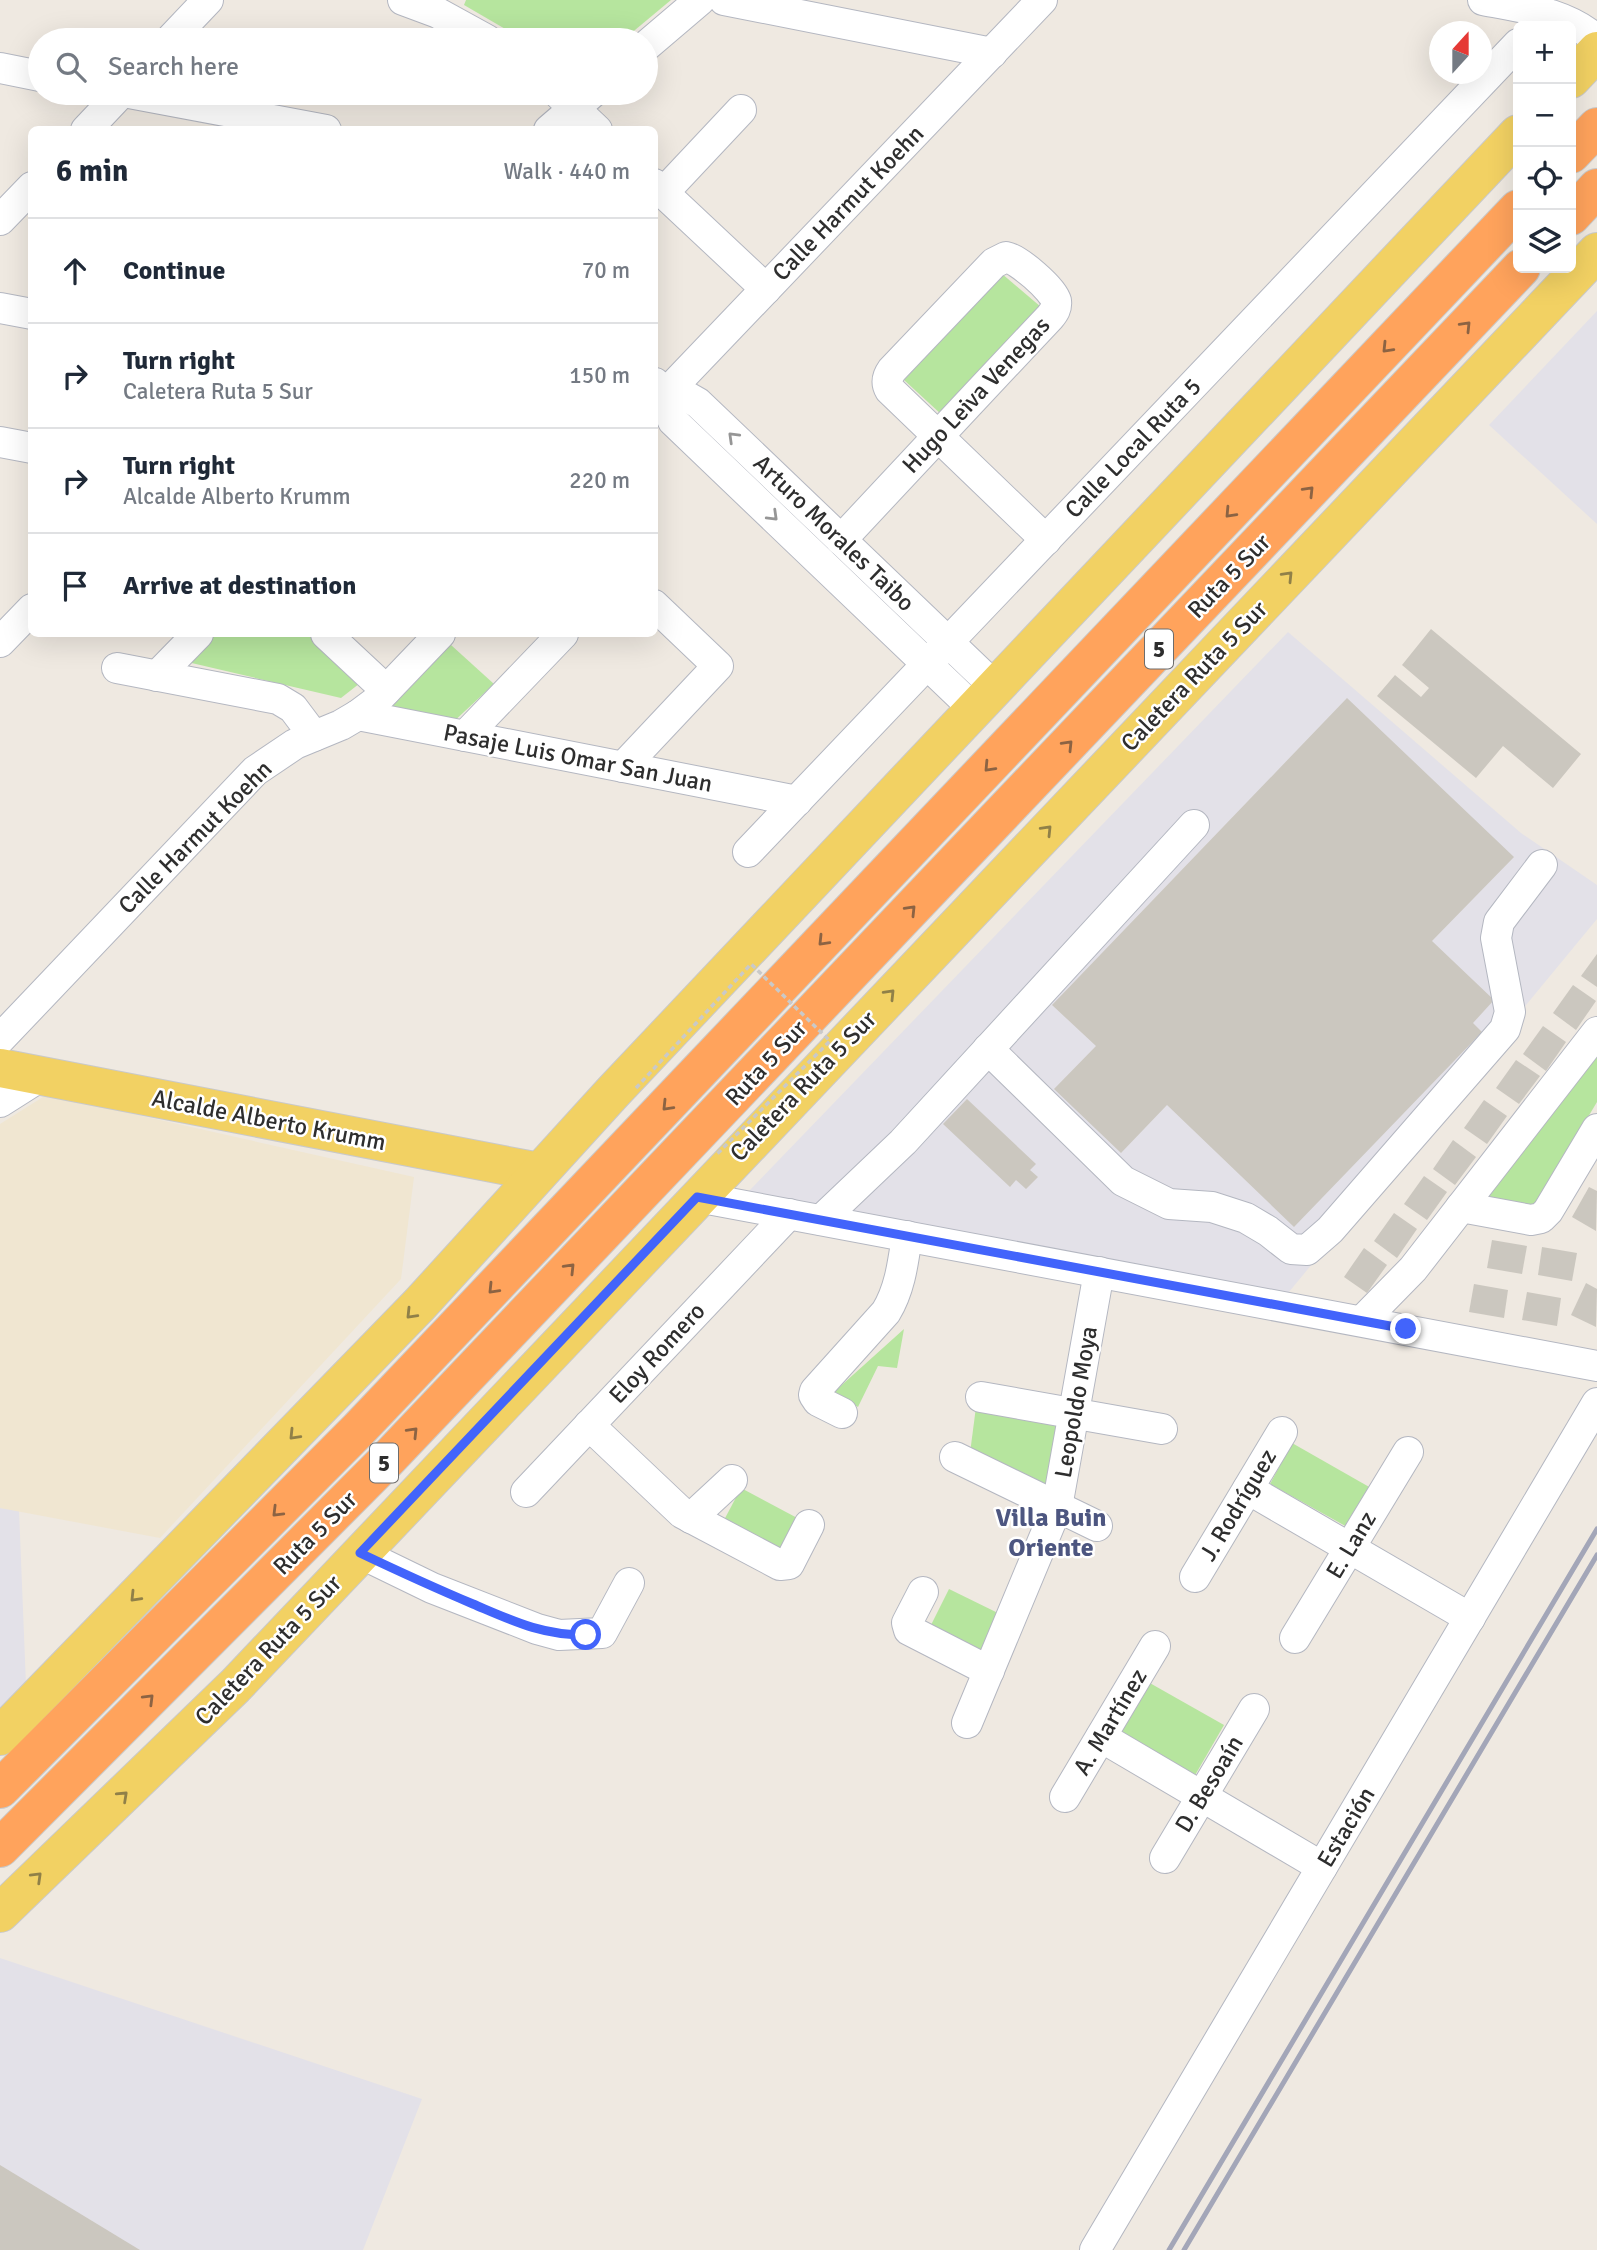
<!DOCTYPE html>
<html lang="en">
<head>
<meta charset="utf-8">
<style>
	body { margin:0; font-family:Signika,sans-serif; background:#f2f2f3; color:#1f2937 }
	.controls { position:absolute; right:21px; top:21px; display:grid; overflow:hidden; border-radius:10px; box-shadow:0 7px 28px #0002 }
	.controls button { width:63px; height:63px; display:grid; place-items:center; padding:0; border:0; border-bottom:2px solid #e0e1e3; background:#fff; color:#1f2937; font:35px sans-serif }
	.compass { position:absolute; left:1429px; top:21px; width:63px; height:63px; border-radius:50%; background:#fff; box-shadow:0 7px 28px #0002; rotate:21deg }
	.stop { position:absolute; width:21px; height:21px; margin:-16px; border:5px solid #4264fb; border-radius:50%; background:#fff }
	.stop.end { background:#4264fb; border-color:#fff; box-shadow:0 2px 7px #0008 }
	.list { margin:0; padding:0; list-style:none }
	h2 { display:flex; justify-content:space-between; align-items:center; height:91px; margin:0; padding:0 28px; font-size:30px }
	h2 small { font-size:23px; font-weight:400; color:#747a83 }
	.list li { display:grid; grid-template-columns:46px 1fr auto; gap:21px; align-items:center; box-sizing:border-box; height:105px; padding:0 28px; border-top:2px solid #e0e1e3 }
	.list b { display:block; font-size:26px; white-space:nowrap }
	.list p { margin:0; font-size:23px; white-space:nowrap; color:#747a83 }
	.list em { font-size:23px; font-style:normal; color:#747a83 }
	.icon { flex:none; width:38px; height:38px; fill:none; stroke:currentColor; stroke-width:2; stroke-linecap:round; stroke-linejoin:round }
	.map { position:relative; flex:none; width:1597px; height:2250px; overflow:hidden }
	.search { position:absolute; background:#fff; box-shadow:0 7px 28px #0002; left:28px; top:28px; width:630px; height:77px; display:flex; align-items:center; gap:18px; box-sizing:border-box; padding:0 24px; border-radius:38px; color:#747a83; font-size:26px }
	.panel { position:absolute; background:#fff; box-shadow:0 7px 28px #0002; left:28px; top:126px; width:630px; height:511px; border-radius:10px }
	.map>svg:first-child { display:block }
	.industrial { fill:#e3e1e8 }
	.education { fill:#f0e6d1 }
	.green { fill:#b6e59e }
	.building { fill:#cbc7bf }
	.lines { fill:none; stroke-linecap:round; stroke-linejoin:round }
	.minor-casing { stroke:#b4b7c1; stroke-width:32 }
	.major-casing { stroke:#c9c9c9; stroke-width:40 }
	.highway-casing { stroke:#c9c9c9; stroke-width:40 }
	.minor { stroke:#fff; stroke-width:30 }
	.major { stroke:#f2d163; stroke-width:38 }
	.highway { stroke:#ffa35c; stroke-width:38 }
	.rail { stroke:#a3a6b8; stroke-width:5 }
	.path-bridge { stroke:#c9c9c9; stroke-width:3.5; stroke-dasharray:5 3.5; stroke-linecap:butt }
	.oneway { stroke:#8c6343 }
	.oneway2 { stroke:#969696 }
	.oneway3 { stroke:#908048 }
	.route { stroke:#4264fb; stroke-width:9 }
	.labels { text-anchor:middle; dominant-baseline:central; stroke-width:5; stroke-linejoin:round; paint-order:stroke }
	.shield { fill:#fff; stroke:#6d6d6d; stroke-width:2 }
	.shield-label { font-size:23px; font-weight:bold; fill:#2e2e2e }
	.street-label { font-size:24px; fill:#2e2e2e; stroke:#fff }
	.neighbourhood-label { font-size:26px; font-weight:bold; fill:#4d5680; stroke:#fff }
</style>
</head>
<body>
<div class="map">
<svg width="1597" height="2250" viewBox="0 0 1597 2250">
	<rect width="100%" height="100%" fill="#efe9e1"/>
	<!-- industrial -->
	<g class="industrial">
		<path d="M1597,311V524L1489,425Z"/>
		<path d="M1288,632L1521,833L1597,885V919L1284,1298L748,1192Z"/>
		<path d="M0,1508L19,1510L26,1685L0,1712Z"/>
		<path d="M0,1958L422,2099L363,2250H0Z"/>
	</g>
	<!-- education -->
	<path class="education" d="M43,1097H57L414,1177L401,1279L160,1538L0,1508V1124Z"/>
	<!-- green -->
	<g class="green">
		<path d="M466,0H671L623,40H524L464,5Z"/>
		<path d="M1001,273L1041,307L942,415L904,380Z"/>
		<path d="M214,634H314L364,680L341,698L183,661Z"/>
		<path d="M451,645L494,684L450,725L387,710Z"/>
		<path d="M1597,1053V1102L1533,1209L1479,1198Z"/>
		<path d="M904,1329L897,1368L878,1366L858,1407L834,1392Z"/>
		<path d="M976,1407L1061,1421L1045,1491L970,1453Z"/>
		<path d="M1292,1443L1371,1488L1349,1528L1270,1484Z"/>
		<path d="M741,1488L801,1520L783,1554L723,1522Z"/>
		<path d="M949,1589L1002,1615L982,1657L928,1631Z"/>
		<path d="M1148,1682L1224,1725L1194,1777L1118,1734Z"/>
	</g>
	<!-- building -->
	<g class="building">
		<path d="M1431,629L1581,754L1553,788L1503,746L1476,778L1377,696L1395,675L1421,697L1429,688L1402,665Z"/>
		<path d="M1347,698L1514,857L1432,941L1494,1000L1473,1023L1482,1032L1294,1227L1167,1105L1121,1153L1054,1089L1096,1046L1052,1005Z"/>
		<path d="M1597,954V987L1581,976Z"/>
		<path d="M1573,985L1596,1001L1576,1030L1553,1013Z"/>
		<path d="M1543,1026L1566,1042L1546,1071L1523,1054Z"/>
		<path d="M1516,1060L1540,1076L1519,1104L1496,1088Z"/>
		<path d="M967,1099L1036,1164L1030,1170L1038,1177L1026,1189L1016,1180L1010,1187L943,1124Z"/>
		<path d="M1484,1100L1507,1116L1487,1144L1464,1128Z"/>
		<path d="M1453,1140L1476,1157L1455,1185L1433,1169Z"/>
		<path d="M1424,1176L1447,1192L1427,1220L1404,1204Z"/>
		<path d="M1589,1187L1597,1191L1596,1231L1572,1217Z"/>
		<path d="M1394,1213L1417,1229L1397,1258L1374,1241Z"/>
		<path d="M1492,1240L1527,1246L1522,1274L1487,1268Z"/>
		<path d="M1542,1247L1577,1253L1572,1281L1538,1275Z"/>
		<path d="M1364,1248L1387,1265L1367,1293L1344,1277Z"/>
		<path d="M1586,1283L1597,1289L1596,1327L1571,1315Z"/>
		<path d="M1474,1284L1508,1290L1504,1318L1469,1312Z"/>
		<path d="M1527,1292L1561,1298L1557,1326L1522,1320Z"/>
		<path d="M0,2165L140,2250H0Z"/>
	</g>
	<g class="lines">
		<defs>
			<g id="minor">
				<path d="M403,0L438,13L487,40"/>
				<path d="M724,0L992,53"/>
				<path d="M1483,0C1523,8 1565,12 1597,40"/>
				<path d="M170,40L208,0"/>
				<path d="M646,46L700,0"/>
				<path d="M0,68L40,76"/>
				<path d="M129,93L326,130"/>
				<path d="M558,93L597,130"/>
				<path d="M86,130L121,93"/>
				<path d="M549,130L592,93"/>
				<path d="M654,184L766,289"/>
				<path d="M664,192L741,110"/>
				<path d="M0,220L32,187"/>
				<path d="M0,308L32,314"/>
				<path d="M655,383L666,394L667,407L673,421L974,709"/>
				<path d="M666,394L684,395L698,403L995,687"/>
				<path d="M654,406L1042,0"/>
				<path d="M0,442L32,448"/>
				<path d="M841,540C911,465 980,391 1050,317C1054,312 1057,308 1056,301C1053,289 1018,259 1006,257L994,263L892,370C887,377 886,383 890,390C942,440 994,490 1046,540"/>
				<path d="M326,634L386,690"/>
				<path d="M0,642L32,609"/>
				<path d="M117,668L278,699L293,708L314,736"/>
				<path d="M157,676L198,634"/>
				<path d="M358,715L797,801"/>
				<path d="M465,736L563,634"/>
				<path d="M623,767L718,666L654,605"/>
				<path d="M748,852L1518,44"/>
				<path d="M0,1039L255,771L295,744L341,725L358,715L374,703L440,634"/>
				<path d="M988,1049L1123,1181L1169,1204L1212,1207L1246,1218L1268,1231L1291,1249L1307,1250L1330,1230L1505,1029L1510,1012L1496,938L1499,922L1542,865"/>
				<path d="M0,1102L41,1076"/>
				<path d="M697,1197L1597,1366"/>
				<path d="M1461,1207L1531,1220L1541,1218L1548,1211L1597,1129"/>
				<path d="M821,1220L903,1142L1194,825"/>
				<path d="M1362,1321L1413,1269L1597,1032"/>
				<path d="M981,1397L1162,1429"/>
				<path d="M842,1413L818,1401L814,1395L815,1391L886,1312C900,1289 903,1263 907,1236"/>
				<path d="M589,1425L682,1513L780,1565L789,1564L809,1525"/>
				<path d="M955,1457L1097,1526"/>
				<path d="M1248,1489L1470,1618"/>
				<path d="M526,1492L789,1214"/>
				<path d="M691,1518L732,1480"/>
				<path d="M360,1553L432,1588L537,1629L559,1635L602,1633L629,1583"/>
				<path d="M1195,1577L1282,1432"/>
				<path d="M923,1592L907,1623L909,1630L989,1671"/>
				<path d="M1295,1638L1408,1452"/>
				<path d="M967,1723L1057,1507L1099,1272"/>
				<path d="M1101,1737L1322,1867"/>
				<path d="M1065,1797L1155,1646"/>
				<path d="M1165,1858L1254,1709"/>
				<path d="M1095,2250L1597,1403"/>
			</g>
			<g id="major">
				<path d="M1571,79L1597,51"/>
				<path d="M0,1068L539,1172"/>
				<path d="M0,1736L420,1304L613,1092L1518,134"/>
				<path d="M0,1913L235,1686L1597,252"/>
			</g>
			<g id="highway">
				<path d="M1571,154L1597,127"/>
				<path d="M1571,216L1597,188"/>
				<path d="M0,1789L359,1429L1518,209"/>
				<path d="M0,1848L383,1464L1521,268"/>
			</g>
		</defs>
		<!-- minor casing -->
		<use href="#minor" class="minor-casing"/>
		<!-- major casing -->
		<use href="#major" class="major-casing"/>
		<!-- highway casing -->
		<use href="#highway" class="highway-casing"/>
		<!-- minor -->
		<use href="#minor" class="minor"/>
		<!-- major -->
		<use href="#major" class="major"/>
		<!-- highway -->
		<use href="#highway" class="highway"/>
		<!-- rail -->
		<g class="rail">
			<path d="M1169,2250L1597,1529"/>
			<path d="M1184,2250L1597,1555"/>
		</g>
		<!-- path-bridge -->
		<path class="path-bridge" d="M636,1088L751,964L830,1041L715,1156"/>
	</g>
	<!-- one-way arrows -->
	<defs><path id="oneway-chevron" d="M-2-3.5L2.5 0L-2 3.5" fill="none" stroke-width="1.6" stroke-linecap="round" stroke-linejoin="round" transform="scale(1.75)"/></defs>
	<g class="oneway">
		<use href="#oneway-chevron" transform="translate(1466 326) rotate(-46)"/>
		<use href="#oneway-chevron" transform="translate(1387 348) rotate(134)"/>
		<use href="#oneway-chevron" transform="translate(1309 491) rotate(-46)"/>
		<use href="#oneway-chevron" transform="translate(1230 513) rotate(133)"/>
		<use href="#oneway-chevron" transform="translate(1068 745) rotate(-46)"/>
		<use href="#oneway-chevron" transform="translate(989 767) rotate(133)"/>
		<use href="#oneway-chevron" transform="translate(911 910) rotate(-46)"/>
		<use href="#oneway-chevron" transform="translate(823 941) rotate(134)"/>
		<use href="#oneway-chevron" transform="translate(667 1106) rotate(134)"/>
		<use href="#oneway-chevron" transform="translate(570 1268) rotate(-46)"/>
		<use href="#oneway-chevron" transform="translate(493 1289) rotate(134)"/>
		<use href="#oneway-chevron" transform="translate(413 1432) rotate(-46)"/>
		<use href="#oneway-chevron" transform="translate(277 1512) rotate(135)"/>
		<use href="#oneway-chevron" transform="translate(149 1699) rotate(-45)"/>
	</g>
	<g class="oneway2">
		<use href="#oneway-chevron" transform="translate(733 437) rotate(-136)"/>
		<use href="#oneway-chevron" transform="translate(773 516) rotate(44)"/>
	</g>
	<g class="oneway3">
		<use href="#oneway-chevron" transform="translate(1288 576) rotate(-46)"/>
		<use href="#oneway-chevron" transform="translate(1047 830) rotate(-46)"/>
		<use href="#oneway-chevron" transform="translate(890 994) rotate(-46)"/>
		<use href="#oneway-chevron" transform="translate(411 1314) rotate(134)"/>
		<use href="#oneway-chevron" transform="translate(294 1435) rotate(134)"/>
		<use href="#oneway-chevron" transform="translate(135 1597) rotate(134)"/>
		<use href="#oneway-chevron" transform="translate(123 1796) rotate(-43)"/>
		<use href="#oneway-chevron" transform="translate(37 1877) rotate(-44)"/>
	</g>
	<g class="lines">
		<!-- route -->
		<path class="route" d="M586,1635C541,1635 513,1621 473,1604C435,1588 398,1571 360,1553L697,1197L1406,1329"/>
	</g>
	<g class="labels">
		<!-- shield labels -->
		<g class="shield">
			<rect x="1145" y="629.5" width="28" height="39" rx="5"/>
			<rect x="370" y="1443.5" width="28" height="39" rx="5"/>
		</g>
		<g class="shield-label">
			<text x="1159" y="649">5</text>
			<text x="384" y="1463">5</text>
		</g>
		<!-- street labels -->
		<g class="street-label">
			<text transform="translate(848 203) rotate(-46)">Calle Harmut Koehn</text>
			<text transform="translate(976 395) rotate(-47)">Hugo Leiva Venegas</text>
			<text transform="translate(1133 448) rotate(-46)">Calle Local Ruta 5</text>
			<text transform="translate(834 533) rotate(44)">Arturo Morales Taibo</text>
			<text transform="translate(1229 576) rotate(-46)">Ruta 5 Sur</text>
			<text transform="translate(1194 676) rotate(-46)">Caletera Ruta 5 Sur</text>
			<text transform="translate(578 758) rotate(11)">Pasaje Luis Omar San Juan</text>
			<text transform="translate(195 837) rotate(-45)">Calle Harmut Koehn</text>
			<text transform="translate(766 1063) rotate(-47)">Ruta 5 Sur</text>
			<text transform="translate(803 1086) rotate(-46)">Caletera Ruta 5 Sur</text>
			<text transform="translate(269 1120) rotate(11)">Alcalde Alberto Krumm</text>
			<text transform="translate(657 1353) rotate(-47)">Eloy Romero</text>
			<text transform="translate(1076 1402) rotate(-80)">Leopoldo Moya</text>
			<text transform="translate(1238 1505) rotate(-59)">J. Rodríguez</text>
			<text transform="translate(315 1533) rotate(-45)">Ruta 5 Sur</text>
			<text transform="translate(1351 1545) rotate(-59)">E. Lanz</text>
			<text transform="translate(268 1650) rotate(-46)">Caletera Ruta 5 Sur</text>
			<text transform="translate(1110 1722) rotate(-59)">A. Martínez</text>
			<text transform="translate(1209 1784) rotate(-59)">D. Besoaín</text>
			<text transform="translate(1346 1827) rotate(-59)">Estación</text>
		</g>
		<!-- neighbourhood labels -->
		<g class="neighbourhood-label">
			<text x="1051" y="1518">Villa Buin<tspan x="1051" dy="30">Oriente</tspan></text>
		</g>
	</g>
</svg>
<div class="controls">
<button>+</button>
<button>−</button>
<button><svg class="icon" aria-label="locate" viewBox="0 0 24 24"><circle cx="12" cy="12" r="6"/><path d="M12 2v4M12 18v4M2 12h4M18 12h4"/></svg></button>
<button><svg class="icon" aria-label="layers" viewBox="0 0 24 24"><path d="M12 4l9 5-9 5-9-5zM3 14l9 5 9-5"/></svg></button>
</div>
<svg class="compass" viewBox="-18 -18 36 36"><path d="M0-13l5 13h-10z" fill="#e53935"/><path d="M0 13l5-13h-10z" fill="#747a83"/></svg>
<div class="stop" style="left:586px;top:1635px"></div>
<div class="stop end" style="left:1406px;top:1329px"></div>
<div class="search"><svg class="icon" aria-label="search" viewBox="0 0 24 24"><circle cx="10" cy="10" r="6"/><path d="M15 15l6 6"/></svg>Search here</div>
<section class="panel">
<h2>6 min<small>Walk · 440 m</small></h2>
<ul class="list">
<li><svg class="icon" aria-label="ahead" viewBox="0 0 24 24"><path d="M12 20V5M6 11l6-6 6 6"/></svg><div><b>Continue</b></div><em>70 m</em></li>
<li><svg class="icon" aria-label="right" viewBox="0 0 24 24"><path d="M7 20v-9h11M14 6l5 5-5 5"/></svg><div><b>Turn right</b><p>Caletera Ruta 5 Sur</p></div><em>150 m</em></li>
<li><svg class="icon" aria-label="right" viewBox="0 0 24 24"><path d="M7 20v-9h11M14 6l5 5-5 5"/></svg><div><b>Turn right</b><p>Alcalde Alberto Krumm</p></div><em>220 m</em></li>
<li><svg class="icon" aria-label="arrive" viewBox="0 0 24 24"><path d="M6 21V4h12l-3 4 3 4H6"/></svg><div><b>Arrive at destination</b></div></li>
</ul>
</section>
</div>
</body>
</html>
